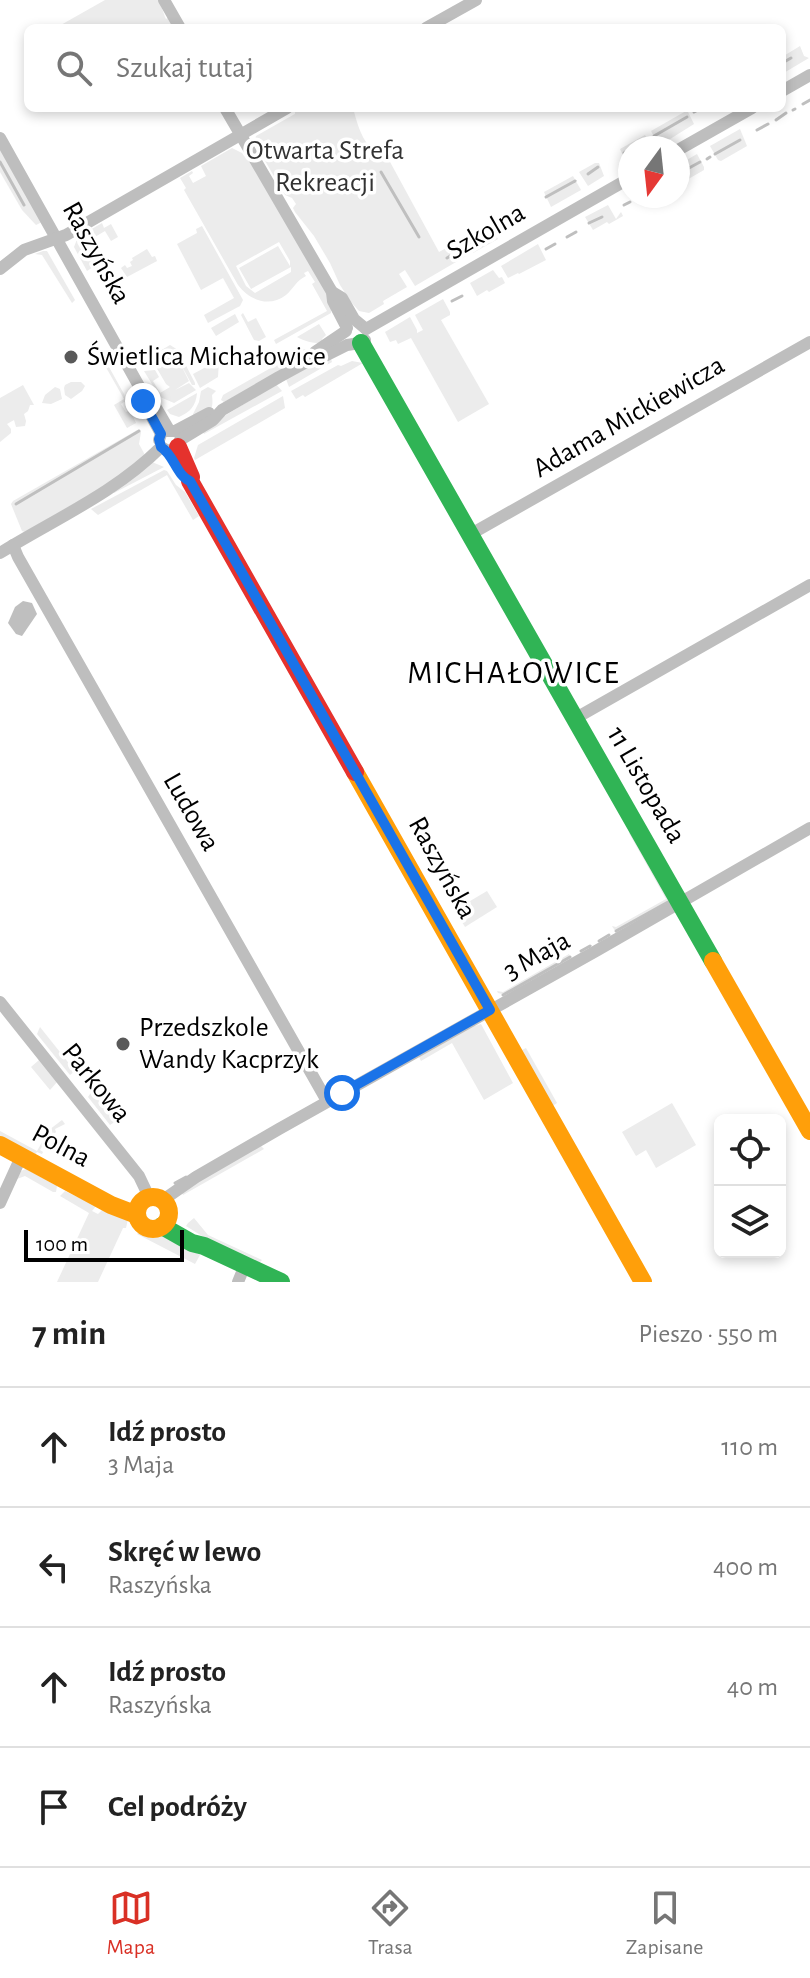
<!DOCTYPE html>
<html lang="pl">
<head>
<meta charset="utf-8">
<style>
	body { margin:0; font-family:"Alegreya Sans",sans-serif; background:#f6f6f6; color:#222 }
	.controls { position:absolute; right:24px; bottom:24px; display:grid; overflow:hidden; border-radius:12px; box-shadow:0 4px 12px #0003 }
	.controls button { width:72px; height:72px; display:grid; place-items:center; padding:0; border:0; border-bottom:2px solid #e0e0e0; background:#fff; color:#222; font:40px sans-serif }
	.compass { position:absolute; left:618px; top:136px; width:72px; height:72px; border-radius:50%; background:#fff; box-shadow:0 4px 12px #0003; rotate:195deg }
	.scale { position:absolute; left:24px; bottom:20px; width:160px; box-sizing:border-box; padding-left:8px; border:4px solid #000; border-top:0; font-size:22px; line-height:28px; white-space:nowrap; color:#000; -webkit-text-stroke:6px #fff; paint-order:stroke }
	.stop { position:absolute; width:24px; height:24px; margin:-18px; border:6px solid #1a73e8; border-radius:50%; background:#fff }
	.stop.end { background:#1a73e8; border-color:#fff; box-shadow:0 2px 8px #0008 }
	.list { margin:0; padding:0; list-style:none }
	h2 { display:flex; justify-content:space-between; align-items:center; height:104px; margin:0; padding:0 32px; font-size:34px }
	h2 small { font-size:26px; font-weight:400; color:#767676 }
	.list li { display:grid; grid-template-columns:52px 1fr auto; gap:24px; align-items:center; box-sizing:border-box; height:120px; padding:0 32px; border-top:2px solid #e0e0e0 }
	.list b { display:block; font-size:30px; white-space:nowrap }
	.list p { margin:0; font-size:26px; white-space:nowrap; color:#767676 }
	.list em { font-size:26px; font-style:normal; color:#767676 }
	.icon { flex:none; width:44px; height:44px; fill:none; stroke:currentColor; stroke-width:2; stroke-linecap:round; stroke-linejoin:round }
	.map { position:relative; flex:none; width:810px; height:1282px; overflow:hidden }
	.search { position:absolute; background:#fff; box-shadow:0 4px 12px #0003; left:24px; right:24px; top:24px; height:88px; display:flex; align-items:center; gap:20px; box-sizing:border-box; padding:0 28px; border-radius:12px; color:#767676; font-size:30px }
	.sheet { height:584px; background:#fff }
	nav { display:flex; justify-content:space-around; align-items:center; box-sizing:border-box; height:112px; border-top:2px solid #e0e0e0; background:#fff; font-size:22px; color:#767676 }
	nav a { display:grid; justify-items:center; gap:4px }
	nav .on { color:#d93025 }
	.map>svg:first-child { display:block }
	.green { fill:#ececec; fill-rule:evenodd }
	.water { fill:#bfbfbf }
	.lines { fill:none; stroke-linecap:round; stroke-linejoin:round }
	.stream { stroke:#bfbfbf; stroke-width:3 }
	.street { stroke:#bebebe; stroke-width:12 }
	.fast { stroke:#30b455; stroke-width:18 }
	.slow { stroke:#ff9f0a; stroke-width:18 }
	.jam { stroke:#e5322d; stroke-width:18 }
	.route { stroke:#1a73e8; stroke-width:10 }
	.poi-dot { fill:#595959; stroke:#fff; stroke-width:3 }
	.labels { text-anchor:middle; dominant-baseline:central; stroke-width:7; stroke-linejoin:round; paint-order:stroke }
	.park-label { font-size:28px; fill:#333; stroke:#fff }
	.street-label { font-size:28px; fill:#000; stroke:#fff }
	.poi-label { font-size:28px; fill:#000; stroke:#fff; text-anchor:start }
	.quarter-label { font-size:32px; letter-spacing:2px; fill:#000; stroke:#fff }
</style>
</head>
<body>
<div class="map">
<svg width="810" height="1282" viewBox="0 0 810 1282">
	<rect width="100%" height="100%" fill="#fff"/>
	<!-- green -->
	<g class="green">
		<path d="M105,0H159L165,17L166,19L168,18L175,28H61L59,26Z"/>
		<path d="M800,46L804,56L809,58L782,74V57Z"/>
		<path d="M301,108H353C357,123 362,142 375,152L383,149L439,252L457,242L459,244L461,243L468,255L415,286L405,270L399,274L407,287L383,301L384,304L369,313L359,311L351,302L340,285L330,263L314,236L295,212L293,208L296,204L292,198L285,195L254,142L256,136L293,115L295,114V112Z"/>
		<path d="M686,111L688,112L694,124L659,146L651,131Z"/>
		<path d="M740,129L747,146L721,161L718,160L710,146Z"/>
		<path d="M645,135L652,148H630V162L627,164L620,149Z"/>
		<path d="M0,146L42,222L36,225L22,210L0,172Z"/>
		<path d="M232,148L242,153L244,156L248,154L322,281L334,307L331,309V313L276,344L274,340L327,311L312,284L315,282L308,271L304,273L306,276C296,281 294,288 286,295C269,308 249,300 238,285L184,190L186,188L180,178L192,171L193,173L189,176L193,183L206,176L201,166ZM279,242L290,261V266L278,246L239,268L251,289L291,267V272L255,293L246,286L236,266Z"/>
		<path d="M697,154L704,167V170L678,185V165Z"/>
		<path d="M595,163H599L604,176L588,186L579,172Z"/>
		<path d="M573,176L581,190L551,207L544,192Z"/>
		<path d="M608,205L616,219L621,212L623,216L609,224L607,222L593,230L585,217Z"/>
		<path d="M102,223L104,228L111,224L118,237L111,241L105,231L83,244L98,271L96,272L93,267L87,271L74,247L78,237Z"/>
		<path d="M490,225L498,239L473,253L465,237L472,233L475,236Z"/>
		<path d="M202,226L243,300L240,306L208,323L204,315L234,298L223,278L201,290L177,244L197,233L196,229Z"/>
		<path d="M538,244L546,260L519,274L518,273L508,278L501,266Z"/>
		<path d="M147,249L152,257L155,256L157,261L127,277L121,268L125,265L127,268L132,266L130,262L133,260L132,258Z"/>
		<path d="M43,251H47L75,300L72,303L42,255L35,254Z"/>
		<path d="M493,270L499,278L502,277L505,283L489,292L487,290L477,296L470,283Z"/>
		<path d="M443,299L450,312V315L441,320L489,404L458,422L411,338L398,344L396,340L390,342L385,332L410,317L417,330V333L423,330L415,315Z"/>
		<path d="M243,313L248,322L256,318L266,337L259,341L254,340L241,315Z"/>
		<path d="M235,314L239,322L216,336L211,328Z"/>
		<path d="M319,324L326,335L322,339L324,343C315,344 304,341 297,337Z"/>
		<path d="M94,340L124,394L127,403L124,402L121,404L126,412L130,410L136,423L127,428L114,405L124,399L91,341Z"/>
		<path d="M170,345L178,350L195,383V385H192L178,359L189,381L175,390L189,383L196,390L174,403L160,397L144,371L155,370L159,377L153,381L160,393L170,387L166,384L152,360L165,352L151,359L148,358Z"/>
		<path d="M304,349L308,350V354L297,362L224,402L221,400L223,395Z"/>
		<path d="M330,356L332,362L289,387L286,379Z"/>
		<path d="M219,360L218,377L200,388L193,374Z"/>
		<path d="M352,361L363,363L305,397L303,395L296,399L291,391L338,365L341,366Z"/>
		<path d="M71,382H81L85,386L82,391L71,399L65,395L64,388L65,385Z"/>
		<path d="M276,384L282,391L204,434L202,430Z"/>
		<path d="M23,385L34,405H30L28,411L24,414L26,421L25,426L16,427L14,420L7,424L11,429V433L0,442V398Z"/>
		<path d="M55,387L60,389L62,399L51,404L42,403L45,395Z"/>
		<path d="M208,387L216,391L212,395C214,412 210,411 195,418L193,414L199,402L201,391Z"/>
		<path d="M197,393C196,406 190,412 179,417L170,414L167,410Z"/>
		<path d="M283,396L285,408L195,460L194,458L198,445Z"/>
		<path d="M139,429L141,432L139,444L145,455L112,482L25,532L22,531L11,504L13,501Z"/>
		<path d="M152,462L164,467L114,493V492Z"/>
		<path d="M164,470L167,471L176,485L185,492L199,516L193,520L167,475L98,515L91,509Z"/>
		<path d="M632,831L671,900L667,905L617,934L612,926L616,927L666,899L629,833Z"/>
		<path d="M487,891L497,907L465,927L455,910Z"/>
		<path d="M569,954L571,959L504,998L502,994L498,993L497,991L503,992Z"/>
		<path d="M473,1024L475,1026L481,1024L513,1083L484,1100L452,1043L421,1061L419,1057Z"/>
		<path d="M40,1027L75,1071L70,1075L37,1034Z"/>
		<path d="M526,1048L557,1103L551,1107L520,1051Z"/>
		<path d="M39,1060H41L58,1081L50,1090L31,1067Z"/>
		<path d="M92,1091L116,1121L110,1125L88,1097Z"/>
		<path d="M672,1103L696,1145L656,1168L646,1150L636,1156L622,1132Z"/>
		<path d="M62,1120L65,1124L55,1129L56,1132L53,1135L48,1136L40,1150L43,1152L42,1154L37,1152L33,1158L0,1139V1131L37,1151L49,1130Z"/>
		<path d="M260,1145L264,1149L183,1195L181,1191Z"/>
		<path d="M26,1169L57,1186L56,1192H53L25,1176L17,1179L21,1171Z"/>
		<path d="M65,1191L96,1206L92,1211L98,1214L103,1209L128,1219L126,1228H123L98,1282H57L89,1213L60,1196Z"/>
		<path d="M194,1218L208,1235L262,1260L257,1265L202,1236L186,1226L188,1223Z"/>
		<path d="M139,1232L148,1236L163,1235L200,1255L195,1264L137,1234Z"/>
	</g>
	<!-- water -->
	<path class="water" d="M23,601L32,603L37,614L22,636L16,634L8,623L15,607Z"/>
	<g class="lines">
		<!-- stream -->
		<g class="stream">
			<path d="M784,62L791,58"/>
			<path d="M803,104L810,100"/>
			<path d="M793,110L795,109"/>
			<path d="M694,112L702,108"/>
			<path d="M776,120L786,113"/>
			<path d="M757,130L768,124"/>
			<path d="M654,136L687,117"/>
			<path d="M632,148L647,140"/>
			<path d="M624,153L630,149"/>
			<path d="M715,154L740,140"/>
			<path d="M707,159L710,157"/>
			<path d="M0,162L24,205"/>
			<path d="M381,172L419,237"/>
			<path d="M588,174L598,167"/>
			<path d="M678,174L700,162"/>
			<path d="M546,197L575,181"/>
			<path d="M636,198L640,196"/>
			<path d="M624,205L630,202"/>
			<path d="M589,223L602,217"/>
			<path d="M567,237L576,232"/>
			<path d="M470,245L488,234"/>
			<path d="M546,249L555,244"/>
			<path d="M447,258L463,248"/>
			<path d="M452,301L462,296"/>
			<path d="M16,504L139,431"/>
			<path d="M616,931L668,902"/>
			<path d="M599,941L609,935"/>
			<path d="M581,951L590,946"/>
			<path d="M503,995L570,957"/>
			<path d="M175,1183L186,1177"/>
		</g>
		<!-- street -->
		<g class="street">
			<path d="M164,0L180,28"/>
			<path d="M426,28L476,0"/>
			<path d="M782,91L810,75"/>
			<path d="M225,108L332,292L333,301L347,328"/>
			<path d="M0,138L144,395L143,401L161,434"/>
			<path d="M678,150L752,108"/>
			<path d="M0,269L24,250L66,235L287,108"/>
			<path d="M332,292L342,298L354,319L366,329"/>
			<path d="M366,329L630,178"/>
			<path d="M311,358L315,352L346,331"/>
			<path d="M144,395L151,399L169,430"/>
			<path d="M159,440L161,434L164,431H175L209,413"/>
			<path d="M161,447L168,451L173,450L178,447L180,440L213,420L222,410L279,377L310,360L319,359L347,345L360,343L365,340"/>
			<path d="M471,534L810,342"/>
			<path d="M13,545L18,557L327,1101"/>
			<path d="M0,553C55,519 115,493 161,447"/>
			<path d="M576,718L810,585"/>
			<path d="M0,1002L139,1176L149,1197"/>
			<path d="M163,1200L196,1177L279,1129L596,951L810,828"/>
			<path d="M0,1203L21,1157"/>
			<path d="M238,1282L245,1265"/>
		</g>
		<!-- fast -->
		<g class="fast">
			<path d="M361,343L713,961"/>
			<path d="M162,1226L192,1243L204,1246L281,1282"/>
		</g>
		<!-- slow -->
		<g class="slow">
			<path d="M355,772L643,1282"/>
			<path d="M713,961L810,1131"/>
			<path d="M0,1145L111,1205L137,1215"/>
			<circle cx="153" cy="1213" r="16"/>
		</g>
		<!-- jam -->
		<path class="jam" d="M178,447L191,477L190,481L355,772"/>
	</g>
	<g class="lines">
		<!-- route -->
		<path class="route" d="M143,401L161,434L159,439L161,447C174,455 176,475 190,481L490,1010L342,1093"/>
	</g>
	<!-- markers -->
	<g class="poi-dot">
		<circle cx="71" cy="357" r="8"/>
		<circle cx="123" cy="1044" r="8"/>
	</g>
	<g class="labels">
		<!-- park labels -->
		<g class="park-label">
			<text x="325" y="151">Otwarta Strefa<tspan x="325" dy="32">Rekreacji</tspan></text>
		</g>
		<!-- street labels -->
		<g class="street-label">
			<text transform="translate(486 232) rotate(-30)">Szkolna</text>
			<text transform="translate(96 253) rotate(61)">Raszyńska</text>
			<text transform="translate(629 417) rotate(-30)">Adama Mickiewicza</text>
			<text transform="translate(646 785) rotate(60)">11 Listopada</text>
			<text transform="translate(191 812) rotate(60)">Ludowa</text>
			<text transform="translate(442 868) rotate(61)">Raszyńska</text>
			<text transform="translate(537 956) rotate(-29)">3 Maja</text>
			<text transform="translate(96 1083) rotate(51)">Parkowa</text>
			<text transform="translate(61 1146) rotate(28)">Polna</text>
		</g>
		<!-- poi labels -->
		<g class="poi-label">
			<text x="87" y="357">Świetlica Michałowice</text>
			<text x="139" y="1028">Przedszkole<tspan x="139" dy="32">Wandy Kacprzyk</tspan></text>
		</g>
		<!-- quarter labels -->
		<g class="quarter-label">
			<text x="514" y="673">MICHAŁOWICE</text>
		</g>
	</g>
</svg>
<div class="controls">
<button><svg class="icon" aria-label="locate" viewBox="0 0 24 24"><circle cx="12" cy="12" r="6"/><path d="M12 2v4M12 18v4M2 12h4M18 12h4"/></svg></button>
<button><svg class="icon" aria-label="layers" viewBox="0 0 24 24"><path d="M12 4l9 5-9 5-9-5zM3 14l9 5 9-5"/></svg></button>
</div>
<svg class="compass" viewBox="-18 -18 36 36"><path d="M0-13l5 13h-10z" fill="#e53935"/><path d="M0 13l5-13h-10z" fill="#767676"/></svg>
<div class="scale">100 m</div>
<div class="stop" style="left:342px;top:1093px"></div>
<div class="stop end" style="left:143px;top:401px"></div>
<div class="search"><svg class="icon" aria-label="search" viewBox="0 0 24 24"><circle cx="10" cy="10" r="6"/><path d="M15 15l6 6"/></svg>Szukaj tutaj</div>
</div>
<section class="sheet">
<h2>7 min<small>Pieszo · 550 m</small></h2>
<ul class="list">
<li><svg class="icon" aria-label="ahead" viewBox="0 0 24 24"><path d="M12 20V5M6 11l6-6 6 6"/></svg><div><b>Idź prosto</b><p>3 Maja</p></div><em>110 m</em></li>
<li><svg class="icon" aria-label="left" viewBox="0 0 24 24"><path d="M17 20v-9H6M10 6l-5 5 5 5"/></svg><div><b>Skręć w lewo</b><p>Raszyńska</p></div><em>400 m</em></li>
<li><svg class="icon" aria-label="ahead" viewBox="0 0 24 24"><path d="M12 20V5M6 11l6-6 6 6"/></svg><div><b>Idź prosto</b><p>Raszyńska</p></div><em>40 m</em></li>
<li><svg class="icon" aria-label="arrive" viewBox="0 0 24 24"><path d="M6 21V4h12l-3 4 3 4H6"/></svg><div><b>Cel podróży</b></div></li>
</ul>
</section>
<nav>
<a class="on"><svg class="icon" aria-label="map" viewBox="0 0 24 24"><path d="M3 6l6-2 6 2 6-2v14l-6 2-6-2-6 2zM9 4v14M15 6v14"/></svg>Mapa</a>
<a><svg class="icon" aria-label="directions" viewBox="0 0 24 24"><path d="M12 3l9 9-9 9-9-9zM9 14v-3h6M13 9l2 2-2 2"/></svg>Trasa</a>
<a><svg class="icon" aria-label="saved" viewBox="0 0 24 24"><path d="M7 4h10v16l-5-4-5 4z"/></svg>Zapisane</a>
</nav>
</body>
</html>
